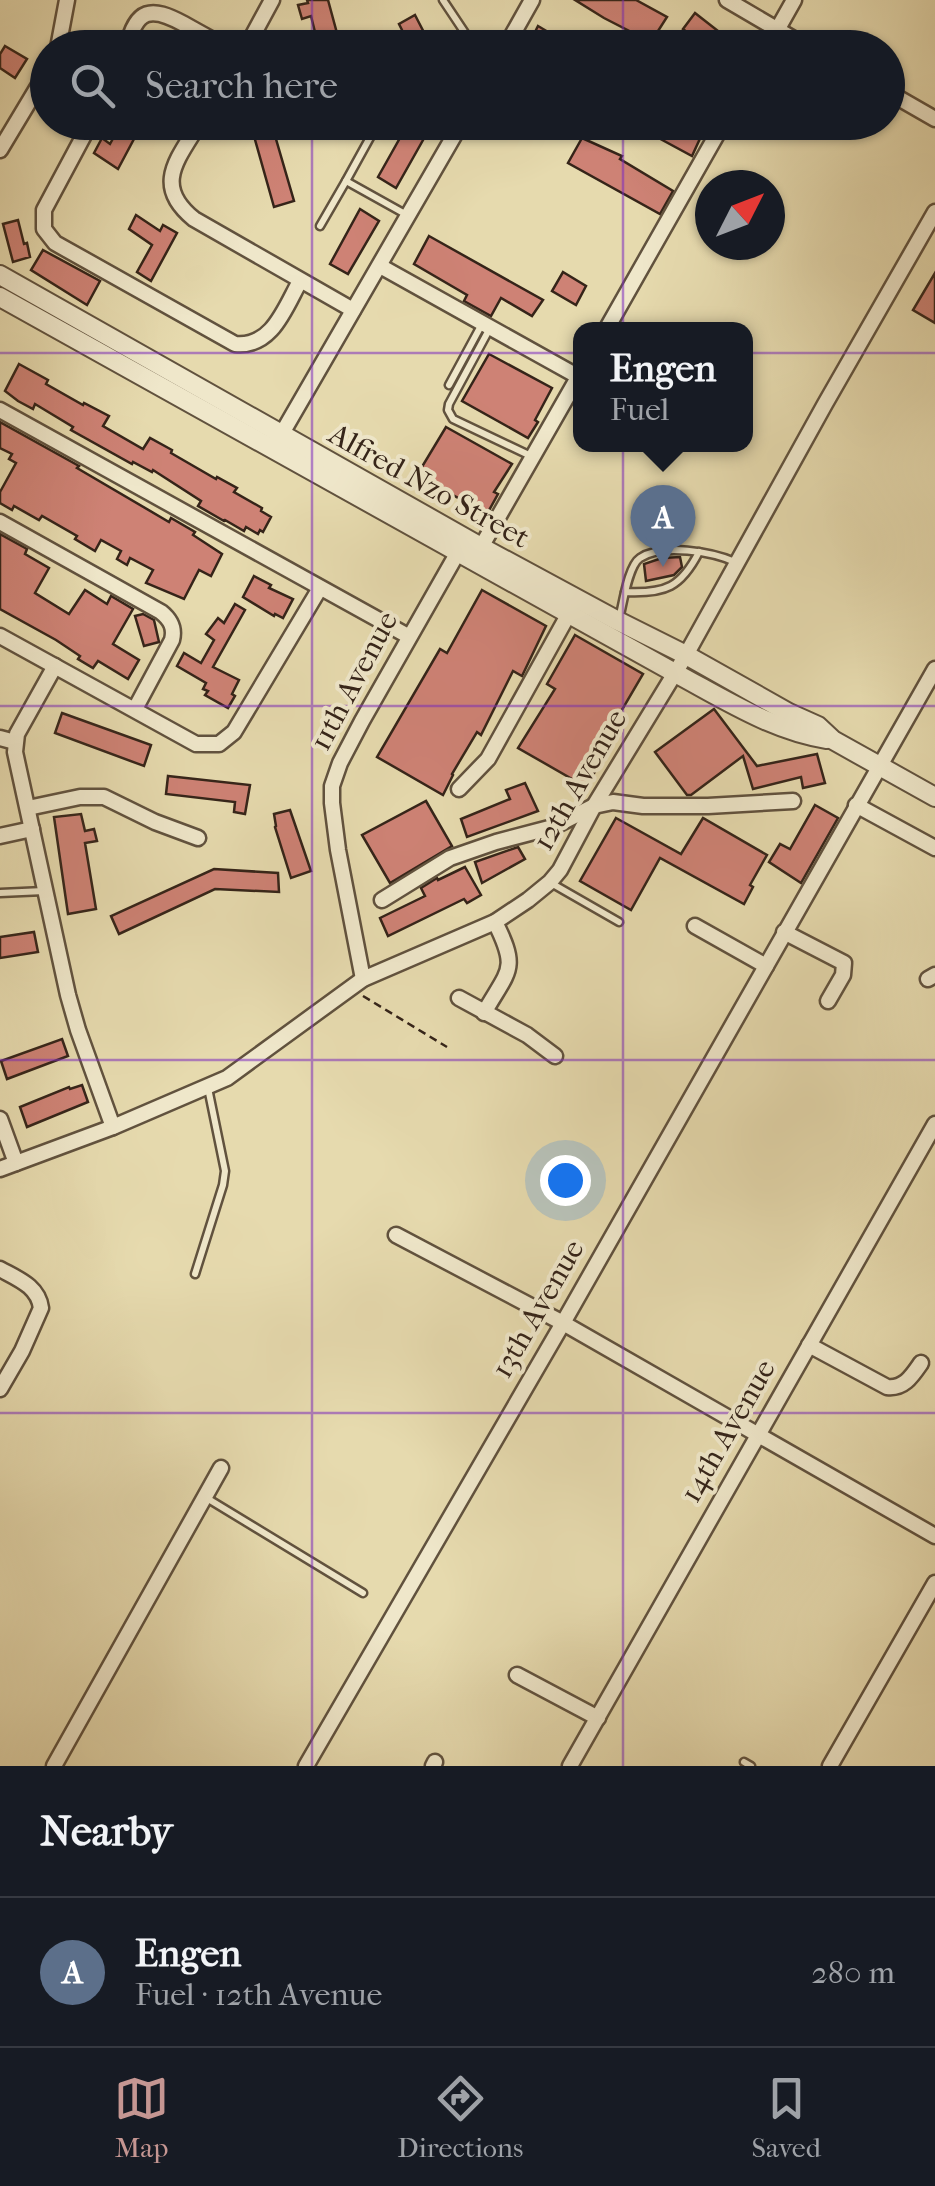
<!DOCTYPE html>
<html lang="en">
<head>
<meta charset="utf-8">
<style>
	body { margin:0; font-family:"IM FELL French Canon",serif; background:#20242c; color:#f1f3f6 }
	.compass { position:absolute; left:695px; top:170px; width:90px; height:90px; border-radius:50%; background:#171b24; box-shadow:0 2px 8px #0004; rotate:48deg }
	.you { position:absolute; left:565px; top:1180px; width:35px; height:35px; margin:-25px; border:8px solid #fff; border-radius:50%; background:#1a73e8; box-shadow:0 0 0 15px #1a73e833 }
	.badge { display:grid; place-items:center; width:65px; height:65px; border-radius:50%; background:#c59692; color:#fff; font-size:32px; font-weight:700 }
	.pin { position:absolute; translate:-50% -82px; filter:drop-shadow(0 2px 5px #0008) }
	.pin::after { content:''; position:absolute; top:52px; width:35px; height:30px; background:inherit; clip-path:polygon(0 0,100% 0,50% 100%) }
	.popup { position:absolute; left:573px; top:322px; width:180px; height:130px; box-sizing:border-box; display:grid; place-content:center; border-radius:20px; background:#171b24; filter:drop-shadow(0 2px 8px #0005); font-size:32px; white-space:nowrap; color:#9ea1a6 }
	.popup b { font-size:38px; color:#f1f3f6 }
	.popup::after { content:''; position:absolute; left:50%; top:100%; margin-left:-20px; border:20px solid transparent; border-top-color:#171b24 }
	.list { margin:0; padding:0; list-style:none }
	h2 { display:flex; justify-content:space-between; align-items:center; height:130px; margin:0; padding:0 40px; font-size:42px }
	h2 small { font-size:32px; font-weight:400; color:#9ea1a6 }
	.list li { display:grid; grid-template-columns:65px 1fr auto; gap:30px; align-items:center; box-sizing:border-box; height:150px; padding:0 40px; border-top:2px solid #363941 }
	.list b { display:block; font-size:38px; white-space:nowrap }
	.list p { margin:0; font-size:32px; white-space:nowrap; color:#9ea1a6 }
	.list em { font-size:32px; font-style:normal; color:#9ea1a6 }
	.icon { flex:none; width:55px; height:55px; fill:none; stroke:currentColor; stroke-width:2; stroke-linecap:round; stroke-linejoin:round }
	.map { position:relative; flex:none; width:935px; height:1766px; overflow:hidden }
	.search { position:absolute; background:#171b24; box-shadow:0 2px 8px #0004; left:30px; right:30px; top:30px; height:110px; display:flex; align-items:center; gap:25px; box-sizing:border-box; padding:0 35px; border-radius:55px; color:#9ea1a6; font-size:38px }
	.sheet { height:280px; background:#171b24 }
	nav { display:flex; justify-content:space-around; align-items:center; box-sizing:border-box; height:140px; border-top:2px solid #363941; background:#171b24; font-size:28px; color:#9ea1a6 }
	nav a { display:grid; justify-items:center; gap:5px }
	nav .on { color:#c59692 }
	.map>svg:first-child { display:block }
	.building { fill:#ce8275; stroke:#352419; stroke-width:2.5 }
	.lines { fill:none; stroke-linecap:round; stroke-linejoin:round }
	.service-casing { stroke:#61523e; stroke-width:11 }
	.minor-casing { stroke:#61523e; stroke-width:19 }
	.tertiary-casing { stroke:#61523e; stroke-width:22 }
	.path { stroke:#352419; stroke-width:2.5; stroke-dasharray:8 5; stroke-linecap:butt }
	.service { stroke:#efe7ca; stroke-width:6 }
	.minor { stroke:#efe7ca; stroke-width:14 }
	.tertiary { stroke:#efe7ca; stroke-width:18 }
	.grid { fill:none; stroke:#7b2cbf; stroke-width:2.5; stroke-opacity:0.55 }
	.labels { text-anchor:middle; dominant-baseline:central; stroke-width:8; stroke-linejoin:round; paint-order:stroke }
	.street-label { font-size:30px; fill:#352419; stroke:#efe7ca }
</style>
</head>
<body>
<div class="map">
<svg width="935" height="1766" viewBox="0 0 935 1766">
	<rect width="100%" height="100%" fill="#e6daae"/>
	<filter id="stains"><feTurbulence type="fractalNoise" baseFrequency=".002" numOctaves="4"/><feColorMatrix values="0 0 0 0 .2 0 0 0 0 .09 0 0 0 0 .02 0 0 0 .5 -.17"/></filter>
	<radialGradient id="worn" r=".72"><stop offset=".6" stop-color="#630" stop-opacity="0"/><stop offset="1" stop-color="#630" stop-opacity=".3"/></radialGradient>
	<!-- building -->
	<g class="building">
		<path d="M307,0H328L341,48H319L311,16L302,19L298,5L308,3Z"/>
		<path d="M575,0H636L667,17L651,42L604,18Z"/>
		<path d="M695,13L718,31L706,48L683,29Z"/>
		<path d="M415,15L432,48H411L399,24Z"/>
		<path d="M538,26L575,48H527Z"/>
		<path d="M5,46L27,59L15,78L0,68V54Z"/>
		<path d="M122,122H143L118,169L94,153L102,138L110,144Z"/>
		<path d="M250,122H271L294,201L274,207Z"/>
		<path d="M409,122L427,133L396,188L378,177Z"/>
		<path d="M629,122H686L703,132L692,156Z"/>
		<path d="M582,138L622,156L620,159L673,191L660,214L568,163Z"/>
		<path d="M360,209L379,221L348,274L330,264Z"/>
		<path d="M136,215L160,231L163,225L177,233L151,281L137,272L152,245L129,229Z"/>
		<path d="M18,220L24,244L27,243L30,257L13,262L3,224Z"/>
		<path d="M429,236L543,300L532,316L501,298L491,316L464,301L467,295L414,264Z"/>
		<path d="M43,250L100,281L87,305L31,270Z"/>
		<path d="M563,272L586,286L576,305L552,291Z"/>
		<path d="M935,273V323L913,310Z"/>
		<path d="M489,354L552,388L535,420L538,422L528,438L462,401Z"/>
		<path d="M19,364L48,380L46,384L83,405L84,403L109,416L103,426L143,449L150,438L172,450L171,453L216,479L217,477L237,488L234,492L262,508L261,511L271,517L263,532L260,530L258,534L246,527L244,531L225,520L224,521L198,506L201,501L153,470L152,472L133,462L132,464L71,430L73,427L35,404L33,409L18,401L5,391Z"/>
		<path d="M0,422L79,466L77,468L169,522L171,518L195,532L193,535L222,554L211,576L199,570L184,599L146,583L153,570L130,558L127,565L117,559L121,551L101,540L95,551L75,539L77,536L42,516L39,520L14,506L12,510L0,503V492L16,463L9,459L12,454L0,448Z"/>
		<path d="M446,427L512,464L494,492L498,494L487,514L417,475Z"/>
		<path d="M0,534L27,549L25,554L49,568L35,593L69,614L85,590L107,604L111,596L133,609L113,644L139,660L128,679L98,661L93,668L78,659L80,656L56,640L0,609Z"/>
		<path d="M680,557L682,567L674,575L646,581L644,564L662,558Z"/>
		<path d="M254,576L271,585L269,588L293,599L283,618L275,614L274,616L243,597Z"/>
		<path d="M482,590L546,626L522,676L513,671L481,735L477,732L452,774L453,775L443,795L377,757L440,649L447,653Z"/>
		<path d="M235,604L245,610L213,667L239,680L232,694L235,696L228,708L205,695L208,691L203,689L206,683L177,666L184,653L201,663L214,640L206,634L218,618L224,623Z"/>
		<path d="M143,614L154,620L159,642L144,646L135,616Z"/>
		<path d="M575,635L643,674L606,737L609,739L593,765L597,768L586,787L518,748L555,689L547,684Z"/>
		<path d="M714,709L757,766L817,754L825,783L803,788L801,777L753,789L743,756L691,795H687L655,752Z"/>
		<path d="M62,713L151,745L144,766L55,733Z"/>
		<path d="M168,776L250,785L245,814L234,812L235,802L166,794Z"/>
		<path d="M525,783L538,811L467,837L461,819L510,799L506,790Z"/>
		<path d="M426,801L452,846L390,883L362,835Z"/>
		<path d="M815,805L838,818L801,883L769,862L780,844L790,849Z"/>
		<path d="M290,810L311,871L291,878L275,827L276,826L274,814Z"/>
		<path d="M81,814L85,831L94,829L97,841L85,843L96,909L68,914L54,817Z"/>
		<path d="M616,818L681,854L703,818L767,855L750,885L753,887L744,904L660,858L631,910L580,881Z"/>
		<path d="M518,847L525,859L482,883L475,862Z"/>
		<path d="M465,867L481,895L467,903L464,899L388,936L380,918L425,896L421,888L437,878L438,880Z"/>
		<path d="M214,869L278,873L279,892L215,889L119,934L111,916Z"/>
		<path d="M34,932L38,952L0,958V937Z"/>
		<path d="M62,1039L68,1056L7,1079L1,1061Z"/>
		<path d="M82,1085L88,1102L27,1127L20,1107L69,1087L70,1089Z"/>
	</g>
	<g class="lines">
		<defs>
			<g id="service">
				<path d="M443,0L475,48"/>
				<path d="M385,47V48"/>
				<path d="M378,123L346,181L407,215"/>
				<path d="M320,226L346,181"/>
				<path d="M490,328L449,404L448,410L453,419L533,457"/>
				<path d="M449,385L482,324"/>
				<path d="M625,592C666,594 681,587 699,552"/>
				<path d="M619,619C623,604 628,566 640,558C662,543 713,552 735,562"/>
				<path d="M551,883L619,922"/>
				<path d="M0,893L44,891"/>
				<path d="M195,1274L223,1185L225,1171L208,1088"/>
				<path d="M205,1497L363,1593"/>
				<path d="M744,1762L751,1766"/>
			</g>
			<g id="minor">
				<path d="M727,0L809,48"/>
				<path d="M58,48L67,0"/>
				<path d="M127,48C136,8 151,6 184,24C198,32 213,40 227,48"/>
				<path d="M246,48L272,0"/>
				<path d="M505,48L532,0"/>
				<path d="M767,48L794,0"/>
				<path d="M888,92L935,119"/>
				<path d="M91,122L44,210V229L55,243L235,344C272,348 285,308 300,281"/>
				<path d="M200,122C178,159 152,185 194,219L353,310"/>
				<path d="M0,150L48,70"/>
				<path d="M380,266L579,377"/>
				<path d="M606,330L724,122"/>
				<path d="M0,410L408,636"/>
				<path d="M277,442L462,122"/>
				<path d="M0,522L161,612C171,620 175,628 172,640L135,709"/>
				<path d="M476,556L580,374"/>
				<path d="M0,636L196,744H219L234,732L320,588"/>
				<path d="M55,666L17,734L15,752L68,995L78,1030L113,1127"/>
				<path d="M0,738L15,742"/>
				<path d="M459,789L488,759L572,608"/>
				<path d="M856,805L935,848"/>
				<path d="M28,808L80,797H104L155,822L198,838"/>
				<path d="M0,836L32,829"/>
				<path d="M382,900L450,858L496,842L553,827L594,806L613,802L643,806H708L793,801"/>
				<path d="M695,926L766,966"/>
				<path d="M784,932L844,963L843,975L828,1001"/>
				<path d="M363,979L338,850L332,803V786L340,763L362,721L462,545"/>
				<path d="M928,979L935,975"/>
				<path d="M459,998L527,1035L555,1056"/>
				<path d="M484,1013C509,969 519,970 495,922"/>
				<path d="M0,1119L16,1163"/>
				<path d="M0,1169L113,1127L227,1078L363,979L495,922L528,900L550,882L560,870L594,806L686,655L825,404L935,212"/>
				<path d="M396,1235L563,1323L935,1536"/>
				<path d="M0,1269C18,1279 38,1286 41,1308L22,1351L0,1389"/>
				<path d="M809,1345L887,1387C904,1389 912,1376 921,1363"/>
				<path d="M517,1675L598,1718"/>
				<path d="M54,1766L221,1468"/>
				<path d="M306,1766L563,1323L935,669"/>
				<path d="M433,1766L435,1762"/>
				<path d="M570,1766L935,1124"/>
				<path d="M830,1766L935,1583"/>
			</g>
			<g id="tertiary">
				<path d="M0,275L481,547L618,621L686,655L789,713L818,726L833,740L935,797"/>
				<path d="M0,297L675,673C722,698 773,731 827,739"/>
			</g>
		</defs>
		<!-- service casing -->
		<use href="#service" class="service-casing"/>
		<!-- minor casing -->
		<use href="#minor" class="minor-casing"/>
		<!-- tertiary casing -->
		<use href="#tertiary" class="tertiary-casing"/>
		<!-- path -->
		<path class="path" d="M363,996L447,1047"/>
		<!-- service -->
		<use href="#service" class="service"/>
		<!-- minor -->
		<use href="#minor" class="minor"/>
		<!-- tertiary -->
		<use href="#tertiary" class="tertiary"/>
	</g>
	<!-- grid -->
	<path class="grid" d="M312,0V48M623,0V48M312,122V1766M623,122V1766M0,353H935M0,706H935M0,1060H935M0,1413H935"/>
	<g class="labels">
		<!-- street labels -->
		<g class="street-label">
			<text transform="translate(429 486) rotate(29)">Alfred Nzo Street</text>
			<text transform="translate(354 681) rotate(-62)">11th Avenue</text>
			<text transform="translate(580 780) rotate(-60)">12th Avenue</text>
			<text transform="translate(538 1309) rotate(-60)">13th Avenue</text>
			<text transform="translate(728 1431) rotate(-60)">14th Avenue</text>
		</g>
	</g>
	<rect width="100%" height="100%" filter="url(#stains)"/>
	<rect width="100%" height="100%" fill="url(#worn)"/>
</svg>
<svg class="compass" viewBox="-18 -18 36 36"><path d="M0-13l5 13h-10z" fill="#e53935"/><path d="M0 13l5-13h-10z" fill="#9ea1a6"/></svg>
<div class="you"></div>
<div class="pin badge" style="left:663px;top:567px;background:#5c6f8a">A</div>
<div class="popup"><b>Engen</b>Fuel</div>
<div class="search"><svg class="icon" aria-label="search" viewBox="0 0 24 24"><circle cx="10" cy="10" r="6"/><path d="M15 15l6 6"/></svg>Search here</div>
</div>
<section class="sheet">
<h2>Nearby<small></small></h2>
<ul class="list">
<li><span class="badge" style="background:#5c6f8a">A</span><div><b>Engen</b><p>Fuel · 12th Avenue</p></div><em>280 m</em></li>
</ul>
</section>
<nav>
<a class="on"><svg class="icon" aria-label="map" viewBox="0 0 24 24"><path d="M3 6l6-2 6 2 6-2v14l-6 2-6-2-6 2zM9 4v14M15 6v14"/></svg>Map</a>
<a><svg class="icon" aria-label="directions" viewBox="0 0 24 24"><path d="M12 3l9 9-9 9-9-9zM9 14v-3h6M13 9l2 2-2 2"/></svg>Directions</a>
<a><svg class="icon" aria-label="saved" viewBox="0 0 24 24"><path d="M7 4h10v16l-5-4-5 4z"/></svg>Saved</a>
</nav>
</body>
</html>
